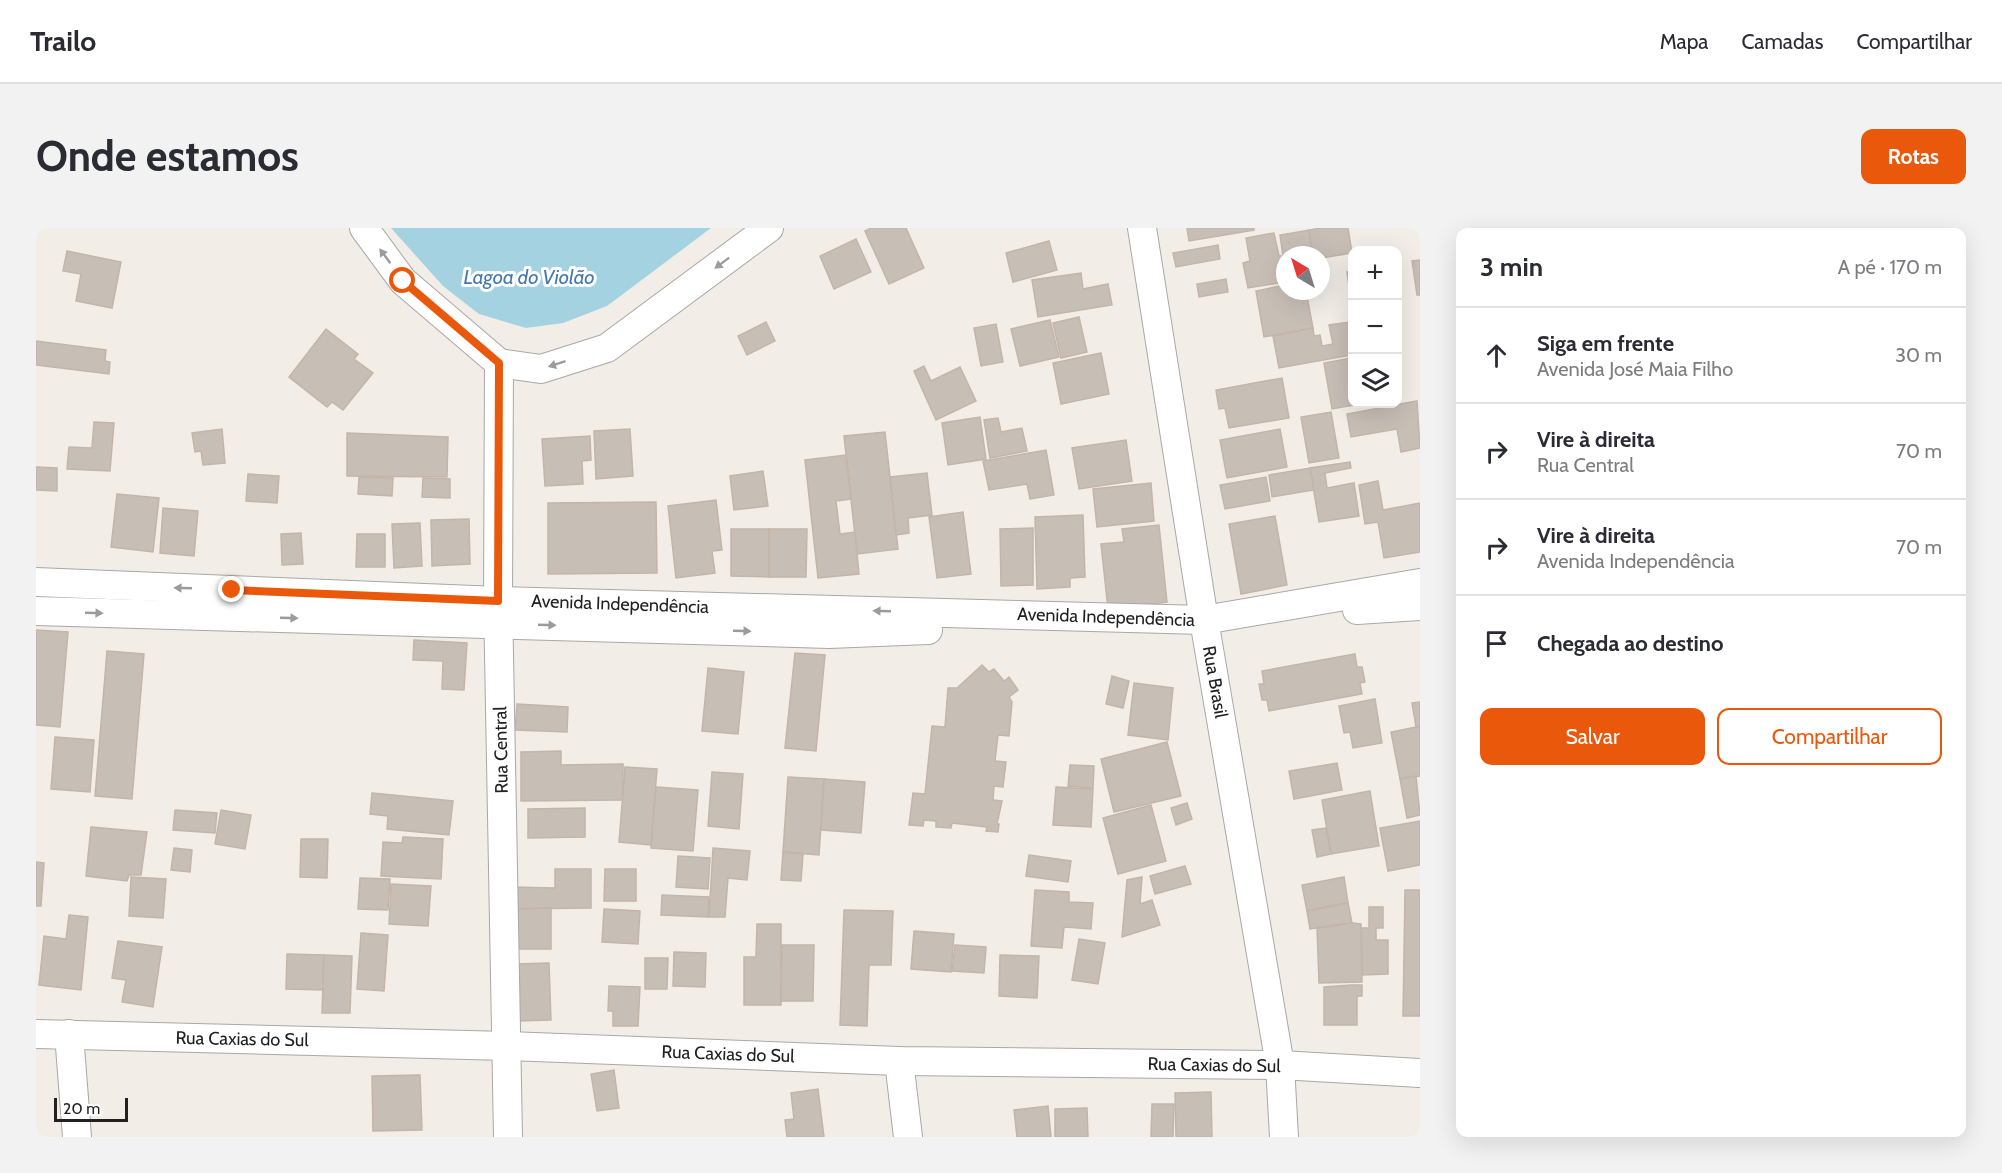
<!DOCTYPE html>
<html lang="pt">
<head>
<meta charset="utf-8">
<style>
	body { margin:0; font-family:Cabin,sans-serif; background:#f2f2f3; color:#2b2b33 }
	.controls { position:absolute; right:18px; top:18px; display:grid; overflow:hidden; border-radius:12px; box-shadow:0 6px 24px #0002 }
	.controls button { width:54px; height:54px; display:grid; place-items:center; padding:0; border:0; border-bottom:2px solid #e1e1e2; background:#fff; color:#2b2b33; font:30px sans-serif }
	.compass { position:absolute; left:1240px; top:18px; width:54px; height:54px; border-radius:50%; background:#fff; box-shadow:0 6px 24px #0002; rotate:322deg }
	.scale { position:absolute; left:18px; bottom:15px; width:74px; box-sizing:border-box; padding-left:6px; border:3px solid #212121; border-top:0; font-size:16px; line-height:21px; white-space:nowrap; color:#212121; -webkit-text-stroke:4px #fff; paint-order:stroke }
	.stop { position:absolute; width:18px; height:18px; margin:-14px; border:4px solid #ea580c; border-radius:50%; background:#fff }
	.stop.end { background:#ea580c; border-color:#fff; box-shadow:0 2px 6px #0008 }
	.list { margin:0; padding:0; list-style:none }
	h2 { display:flex; justify-content:space-between; align-items:center; height:78px; margin:0; padding:0 24px; font-size:26px }
	h2 small { font-size:20px; font-weight:400; color:#7c7c81 }
	.list li { display:grid; grid-template-columns:39px 1fr auto; gap:18px; align-items:center; box-sizing:border-box; height:96px; padding:0 24px; border-top:2px solid #e1e1e2 }
	.list b { display:block; font-size:22px; white-space:nowrap }
	.list p { margin:0; font-size:20px; white-space:nowrap; color:#7c7c81 }
	.list em { font-size:20px; font-style:normal; color:#7c7c81 }
	.actions { display:flex; gap:12px; padding:18px 24px }
	.actions a { flex:1; padding:14px 0; border:2px solid #ea580c; border-radius:12px; text-align:center; font-size:21px; color:#ea580c }
	.actions .main { background:#ea580c; color:#fff }
	.icon { flex:none; width:33px; height:33px; fill:none; stroke:currentColor; stroke-width:2; stroke-linecap:round; stroke-linejoin:round }
	.map { position:relative; flex:none; width:1384px; height:909px; overflow:hidden; border-radius:12px }
	header { display:flex; align-items:center; gap:36px; box-sizing:border-box; height:84px; padding:0 30px; background:#fff; border-bottom:2px solid #e1e1e2 }
	header strong { font-size:28px }
	nav { display:flex; gap:33px; margin-inline-start:auto; font-size:21px }
	.intro { display:flex; align-items:center; justify-content:space-between; box-sizing:border-box; height:144px; padding:0 36px }
	h1 { margin:0; font-size:42px }
	.button { padding:15px 27px; border-radius:12px; background:#ea580c; color:#fff; font-size:21px; font-weight:700 }
	main { display:flex; gap:36px; padding:0 36px }
	aside { flex:1; background:#fff; border-radius:12px; box-shadow:0 6px 24px #0002 }
	.map>svg:first-child { display:block }
	.water { fill:#a5d2e1 }
	.building { fill:#c7beb6; stroke:#c4b5a8; stroke-width:1.5 }
	.lines { fill:none; stroke-linecap:round; stroke-linejoin:round }
	.minor-casing { stroke:#a8a8a8; stroke-width:30 }
	.minor { stroke:#fff; stroke-width:28 }
	.oneway { fill:#9b9b9b }
	.route { stroke:#ea580c; stroke-width:8 }
	.labels { text-anchor:middle; dominant-baseline:central; stroke-width:6; stroke-linejoin:round; paint-order:stroke }
	.street-label { font-size:18px; fill:#212121; stroke:#fff }
	.water-label { font-size:20px; font-style:italic; fill:#4377b0; stroke:#fff }
</style>
</head>
<body>
<header>
<strong>Trailo</strong>
<nav><a>Mapa</a><a>Camadas</a><a>Compartilhar</a></nav>
</header>
<div class="intro"><h1>Onde estamos</h1><a class="button">Rotas</a></div>
<main>
<div class="map">
<svg width="1384" height="909" viewBox="0 0 1384 909">
	<rect width="100%" height="100%" fill="#f2eee7"/>
	<!-- water -->
	<path class="water" d="M355,0H675L571,78L527,95L490,100L443,86L407,58Z"/>
	<!-- building -->
	<g class="building">
		<path d="M835,0H870L888,40L853,56L829,3Z"/>
		<path d="M1151,0H1218V2L1153,13Z"/>
		<path d="M1285,0H1312L1316,25L1285,30V27H1277L1273,2Z"/>
		<path d="M1273,2L1276,23L1249,27V54L1212,60L1207,35L1214,33L1210,10L1238,5L1243,28H1247L1244,7Z"/>
		<path d="M820,11L835,44L798,61L784,28Z"/>
		<path d="M1013,13L1021,42L977,54L970,25Z"/>
		<path d="M1182,17L1184,31L1140,39L1137,25Z"/>
		<path d="M31,23L85,34L76,80L40,73L45,46L27,43Z"/>
		<path d="M1384,32V67H1381L1376,33Z"/>
		<path d="M1316,43V77L1311,44Z"/>
		<path d="M1045,45L1047,61L1072,56L1076,77L1002,89L996,52Z"/>
		<path d="M1190,51L1192,64L1163,69L1161,56Z"/>
		<path d="M1249,57V63H1270L1277,100L1228,109L1220,63Z"/>
		<path d="M1043,89L1051,124L1025,130L1017,95Z"/>
		<path d="M1014,92L1023,129L984,138L975,101Z"/>
		<path d="M730,94L739,113L711,127L702,108Z"/>
		<path d="M1314,94L1316,127L1243,140L1237,108L1277,100L1278,108L1284,107L1286,118L1297,116L1293,97Z"/>
		<path d="M960,96L967,134L945,138L938,100Z"/>
		<path d="M290,101L322,126L318,131L337,145L307,182L296,174L291,179L253,149Z"/>
		<path d="M0,113L70,122L69,133L74,134L73,146L0,137Z"/>
		<path d="M1065,125L1073,166L1025,176L1017,135Z"/>
		<path d="M1316,130V176H1324L1296,181L1288,135Z"/>
		<path d="M888,138L895,153L924,139L940,173L900,192L878,143Z"/>
		<path d="M1246,150L1253,190L1193,200L1189,180L1183,181L1180,162Z"/>
		<path d="M1381,173L1384,220L1365,224L1361,201L1315,209L1311,186Z"/>
		<path d="M1295,184L1303,230L1273,235L1265,189Z"/>
		<path d="M944,189L950,231L912,237L906,195Z"/>
		<path d="M962,190L965,204L986,200L991,223L954,230L948,192Z"/>
		<path d="M58,194L78,195L74,243L31,241L33,219L56,220Z"/>
		<path d="M186,201L189,235L167,237L165,223L159,224L156,205Z"/>
		<path d="M594,201L597,248L560,251L558,203Z"/>
		<path d="M1244,201L1251,239L1191,250L1184,212Z"/>
		<path d="M849,204L862,321L821,326L808,208Z"/>
		<path d="M311,205L412,209L411,249L311,248Z"/>
		<path d="M554,208L555,232L546,233L547,256L509,258L506,211Z"/>
		<path d="M1090,212L1096,253L1043,261L1036,220Z"/>
		<path d="M1010,222L1018,267L994,271L991,256L953,262L947,233Z"/>
		<path d="M810,227L815,271L800,273L804,306L819,304L823,346L782,350L769,232Z"/>
		<path d="M1314,234L1315,240L1289,245L1291,260L1318,255L1323,288L1283,294L1274,240Z"/>
		<path d="M0,239L21,240V263L0,262Z"/>
		<path d="M1274,240L1278,262L1236,269L1233,247Z"/>
		<path d="M727,243L732,278L698,282L694,248Z"/>
		<path d="M891,245L896,287L872,290L873,305L860,307L854,249Z"/>
		<path d="M212,246L243,248L241,275L210,273Z"/>
		<path d="M323,249L357,250L356,268L322,266Z"/>
		<path d="M1230,249L1234,273L1189,281L1184,257Z"/>
		<path d="M387,250L414,251V270L386,269Z"/>
		<path d="M1342,253L1347,282L1384,275V324L1348,330L1342,294L1329,296L1323,257Z"/>
		<path d="M1115,255L1118,293L1061,299L1057,261Z"/>
		<path d="M81,266L123,270L117,324L75,319Z"/>
		<path d="M680,272L686,322L676,323L679,345L640,350L632,278Z"/>
		<path d="M620,274L621,345L512,346V275Z"/>
		<path d="M127,280L162,283L158,328L124,325Z"/>
		<path d="M927,284L935,346L901,350L893,289Z"/>
		<path d="M1047,287L1049,349L1034,350V359L1001,361L999,289Z"/>
		<path d="M1239,288L1251,357L1205,366L1193,296Z"/>
		<path d="M433,291L434,336L396,338L395,292Z"/>
		<path d="M384,295L386,338L358,340L356,296Z"/>
		<path d="M1123,297L1131,374L1072,381L1065,316L1088,314L1086,301Z"/>
		<path d="M997,300V357L965,358L964,301Z"/>
		<path d="M695,301H733V349L695,348Z"/>
		<path d="M733,301H771L770,349H733Z"/>
		<path d="M265,305L267,336L246,337L245,306Z"/>
		<path d="M321,306H349V339H320Z"/>
		<path d="M0,402L32,404L24,499L0,497Z"/>
		<path d="M378,412L431,415L428,462L406,461L407,433L377,432Z"/>
		<path d="M71,423L108,426L96,571L59,568Z"/>
		<path d="M759,425L789,427L780,523L749,520Z"/>
		<path d="M1319,426L1321,439H1326L1329,454L1324,455L1326,466L1233,483L1231,472H1226L1223,456H1228L1226,443Z"/>
		<path d="M946,437L953,444L958,441L968,453L973,449L982,462L973,469L976,474L973,508L962,507L959,533L970,534L967,559L958,558L957,572L966,573L961,596H963L962,604L950,603L951,599L916,595L915,600L900,599V593L888,592L887,598L873,597L877,565L889,566L896,498L909,499L912,460H921Z"/>
		<path d="M672,440L708,444L702,506L666,503Z"/>
		<path d="M1076,448L1093,453L1087,480L1070,476Z"/>
		<path d="M1098,455L1137,460L1132,512L1092,507Z"/>
		<path d="M1339,471L1346,515L1317,520L1314,504L1308,505L1303,478Z"/>
		<path d="M1384,474V499H1380L1376,475Z"/>
		<path d="M481,476L532,479L531,504L479,502Z"/>
		<path d="M1380,499H1384V548L1364,551L1355,504Z"/>
		<path d="M19,509L58,512L54,564L15,561Z"/>
		<path d="M1131,514L1145,568L1078,584L1065,531Z"/>
		<path d="M525,523V537L587,536V572L485,573V524Z"/>
		<path d="M1301,535L1306,562L1258,571L1253,543Z"/>
		<path d="M1034,537L1058,538L1057,560L1032,558Z"/>
		<path d="M589,539L621,541L615,617L583,614Z"/>
		<path d="M676,544L707,546L703,601L672,598Z"/>
		<path d="M1380,548L1384,587L1371,590L1364,551Z"/>
		<path d="M752,549L788,551L783,627L747,624Z"/>
		<path d="M788,551L829,554L825,605L785,602Z"/>
		<path d="M620,559L662,562L657,623L615,620Z"/>
		<path d="M1020,559L1057,561L1055,599L1017,597Z"/>
		<path d="M1334,563L1343,618L1295,626L1286,572Z"/>
		<path d="M336,565L417,573L413,607L351,601L352,588L334,586Z"/>
		<path d="M1151,575L1156,591L1140,597L1135,580Z"/>
		<path d="M1115,577L1130,633L1082,646L1067,590Z"/>
		<path d="M549,580V609L492,610V581Z"/>
		<path d="M139,582L181,585L179,605L137,602Z"/>
		<path d="M185,582L215,587L209,621L179,616Z"/>
		<path d="M1384,593V637L1352,643L1344,600Z"/>
		<path d="M55,599L111,604L105,647H93L91,653L50,648Z"/>
		<path d="M1290,600L1295,626L1281,629L1276,602Z"/>
		<path d="M367,609L407,611L405,651L345,648L347,614L366,615Z"/>
		<path d="M265,611H292L291,650L264,649Z"/>
		<path d="M138,620L156,622L154,644L135,642Z"/>
		<path d="M677,620L714,623L711,652L692,650L689,689H673Z"/>
		<path d="M747,624L767,626L765,653L745,652Z"/>
		<path d="M993,627L1035,633L1032,654L990,648Z"/>
		<path d="M642,628L674,630L672,661L640,659Z"/>
		<path d="M0,634L8,635L5,678H0Z"/>
		<path d="M1149,638L1155,656L1119,666L1114,648Z"/>
		<path d="M519,641H555V680L475,681L476,659L519,660Z"/>
		<path d="M569,641H600V673H568Z"/>
		<path d="M95,649L130,651L127,690L93,688Z"/>
		<path d="M1106,649L1104,676L1116,672L1124,697L1086,709L1091,652Z"/>
		<path d="M1308,649L1312,675L1271,683L1266,657Z"/>
		<path d="M324,650L354,651L352,682L322,681Z"/>
		<path d="M355,656L395,658L392,698L353,696Z"/>
		<path d="M999,662L1033,664V674L1057,675L1055,701L1028,699L1026,720L995,718Z"/>
		<path d="M1369,662H1384V788H1367Z"/>
		<path d="M626,667L673,669L672,689L625,687Z"/>
		<path d="M1312,675L1316,695L1274,701L1271,683Z"/>
		<path d="M1333,679H1347V700H1340V712H1352V746L1326,747L1325,700H1333Z"/>
		<path d="M515,680V721H475V681Z"/>
		<path d="M568,681L604,683L602,716L566,714Z"/>
		<path d="M808,682L857,683L855,737H833L831,798L804,797Z"/>
		<path d="M33,687L52,689L45,762L3,757L8,708L30,711Z"/>
		<path d="M1316,695L1325,696L1326,754L1283,755L1281,700Z"/>
		<path d="M721,696H745V777H708V729H720Z"/>
		<path d="M878,703L918,706L915,744L875,741Z"/>
		<path d="M325,705L352,707L348,763L321,761Z"/>
		<path d="M1043,711L1069,715L1062,756L1036,752Z"/>
		<path d="M82,713L126,719L117,779L86,774L90,752L76,750Z"/>
		<path d="M746,717H778L777,773H745Z"/>
		<path d="M919,717L950,719L948,745L916,743Z"/>
		<path d="M638,724L670,725L669,759L637,758Z"/>
		<path d="M251,726L288,727L287,762L250,761Z"/>
		<path d="M288,727L316,728L314,785H286Z"/>
		<path d="M964,727L1003,728L1001,770L963,768Z"/>
		<path d="M609,730H632L631,761H609Z"/>
		<path d="M513,735L515,792L481,793L479,736Z"/>
		<path d="M1315,757H1326V768H1321V797H1288V759Z"/>
		<path d="M573,758L604,759L602,798H577V783H572Z"/>
		<path d="M578,842L583,880L561,883L555,846Z"/>
		<path d="M384,847L386,902L337,903L336,848Z"/>
		<path d="M782,861L788,909H751L749,892L758,891L755,865Z"/>
		<path d="M1175,864L1176,909H1140L1139,865Z"/>
		<path d="M1116,876H1138L1137,909H1115Z"/>
		<path d="M1012,878L1015,909H981L978,882Z"/>
		<path d="M1051,880L1052,909H1019V881Z"/>
	</g>
	<g class="lines">
		<defs>
			<g id="minor">
				<path d="M328,0L367,53L463,135L505,141L571,120L733,0"/>
				<path d="M1106,0L1168,392L1244,837L1248,909"/>
				<path d="M463,135L462,373L472,909"/>
				<path d="M0,354L462,373L1168,392L1384,355"/>
				<path d="M1321,382L1384,378"/>
				<path d="M0,383L793,406L892,402"/>
				<path d="M0,806L471,818L863,833L1244,837L1384,845"/>
				<path d="M33,806L41,909"/>
				<path d="M863,833L872,909"/>
			</g>
		</defs>
		<!-- minor casing -->
		<use href="#minor" class="minor-casing"/>
		<!-- minor -->
		<use href="#minor" class="minor"/>
	</g>
	<!-- one-way arrows -->
	<defs><path id="oneway-solid" d="M-6-.8H1V-3.2L6.5 0L1 3.2V.8H-6Z" transform="scale(1.5)"/></defs>
	<g class="oneway">
		<use href="#oneway-solid" transform="translate(349 28) rotate(-127)"/>
		<use href="#oneway-solid" transform="translate(686 35) rotate(143)"/>
		<use href="#oneway-solid" transform="translate(521 136) rotate(162)"/>
		<use href="#oneway-solid" transform="translate(147 360) rotate(-178)"/>
		<use href="#oneway-solid" transform="translate(846 383) rotate(-178)"/>
		<use href="#oneway-solid" transform="translate(58 385) rotate(2)"/>
		<use href="#oneway-solid" transform="translate(253 390) rotate(2)"/>
		<use href="#oneway-solid" transform="translate(511 397) rotate(2)"/>
		<use href="#oneway-solid" transform="translate(706 403) rotate(2)"/>
	</g>
	<g class="lines">
		<!-- route -->
		<path class="route" d="M196,362L462,373L463,135L367,53"/>
	</g>
	<g class="labels">
		<!-- street labels -->
		<g class="street-label">
			<text transform="translate(584 376) rotate(2)">Avenida Independência</text>
			<text transform="translate(1070 389) rotate(2)">Avenida Independência</text>
			<text transform="translate(1179 454) rotate(80)">Rua Brasil</text>
			<text transform="translate(465 522) rotate(-91)">Rua Central</text>
			<text transform="translate(206 811) rotate(1)">Rua Caxias do Sul</text>
			<text transform="translate(692 826) rotate(2)">Rua Caxias do Sul</text>
			<text transform="translate(1178 837) rotate(1)">Rua Caxias do Sul</text>
		</g>
		<!-- water labels -->
		<g class="water-label">
			<text x="493" y="49">Lagoa do Violão</text>
		</g>
	</g>
</svg>
<div class="controls">
<button>+</button>
<button>−</button>
<button><svg class="icon" aria-label="layers" viewBox="0 0 24 24"><path d="M12 4l9 5-9 5-9-5zM3 14l9 5 9-5"/></svg></button>
</div>
<svg class="compass" viewBox="-18 -18 36 36"><path d="M0-13l5 13h-10z" fill="#e53935"/><path d="M0 13l5-13h-10z" fill="#7c7c81"/></svg>
<div class="scale">20 m</div>
<div class="stop" style="left:367px;top:53px"></div>
<div class="stop end" style="left:196px;top:362px"></div>
</div>
<aside>
<h2>3 min<small>A pé · 170 m</small></h2>
<ul class="list">
<li><svg class="icon" aria-label="ahead" viewBox="0 0 24 24"><path d="M12 20V5M6 11l6-6 6 6"/></svg><div><b>Siga em frente</b><p>Avenida José Maia Filho</p></div><em>30 m</em></li>
<li><svg class="icon" aria-label="right" viewBox="0 0 24 24"><path d="M7 20v-9h11M14 6l5 5-5 5"/></svg><div><b>Vire à direita</b><p>Rua Central</p></div><em>70 m</em></li>
<li><svg class="icon" aria-label="right" viewBox="0 0 24 24"><path d="M7 20v-9h11M14 6l5 5-5 5"/></svg><div><b>Vire à direita</b><p>Avenida Independência</p></div><em>70 m</em></li>
<li><svg class="icon" aria-label="arrive" viewBox="0 0 24 24"><path d="M6 21V4h12l-3 4 3 4H6"/></svg><div><b>Chegada ao destino</b></div></li>
</ul>
<div class="actions"><a class="main">Salvar</a><a>Compartilhar</a></div>
</aside>
</main>
</body>
</html>
